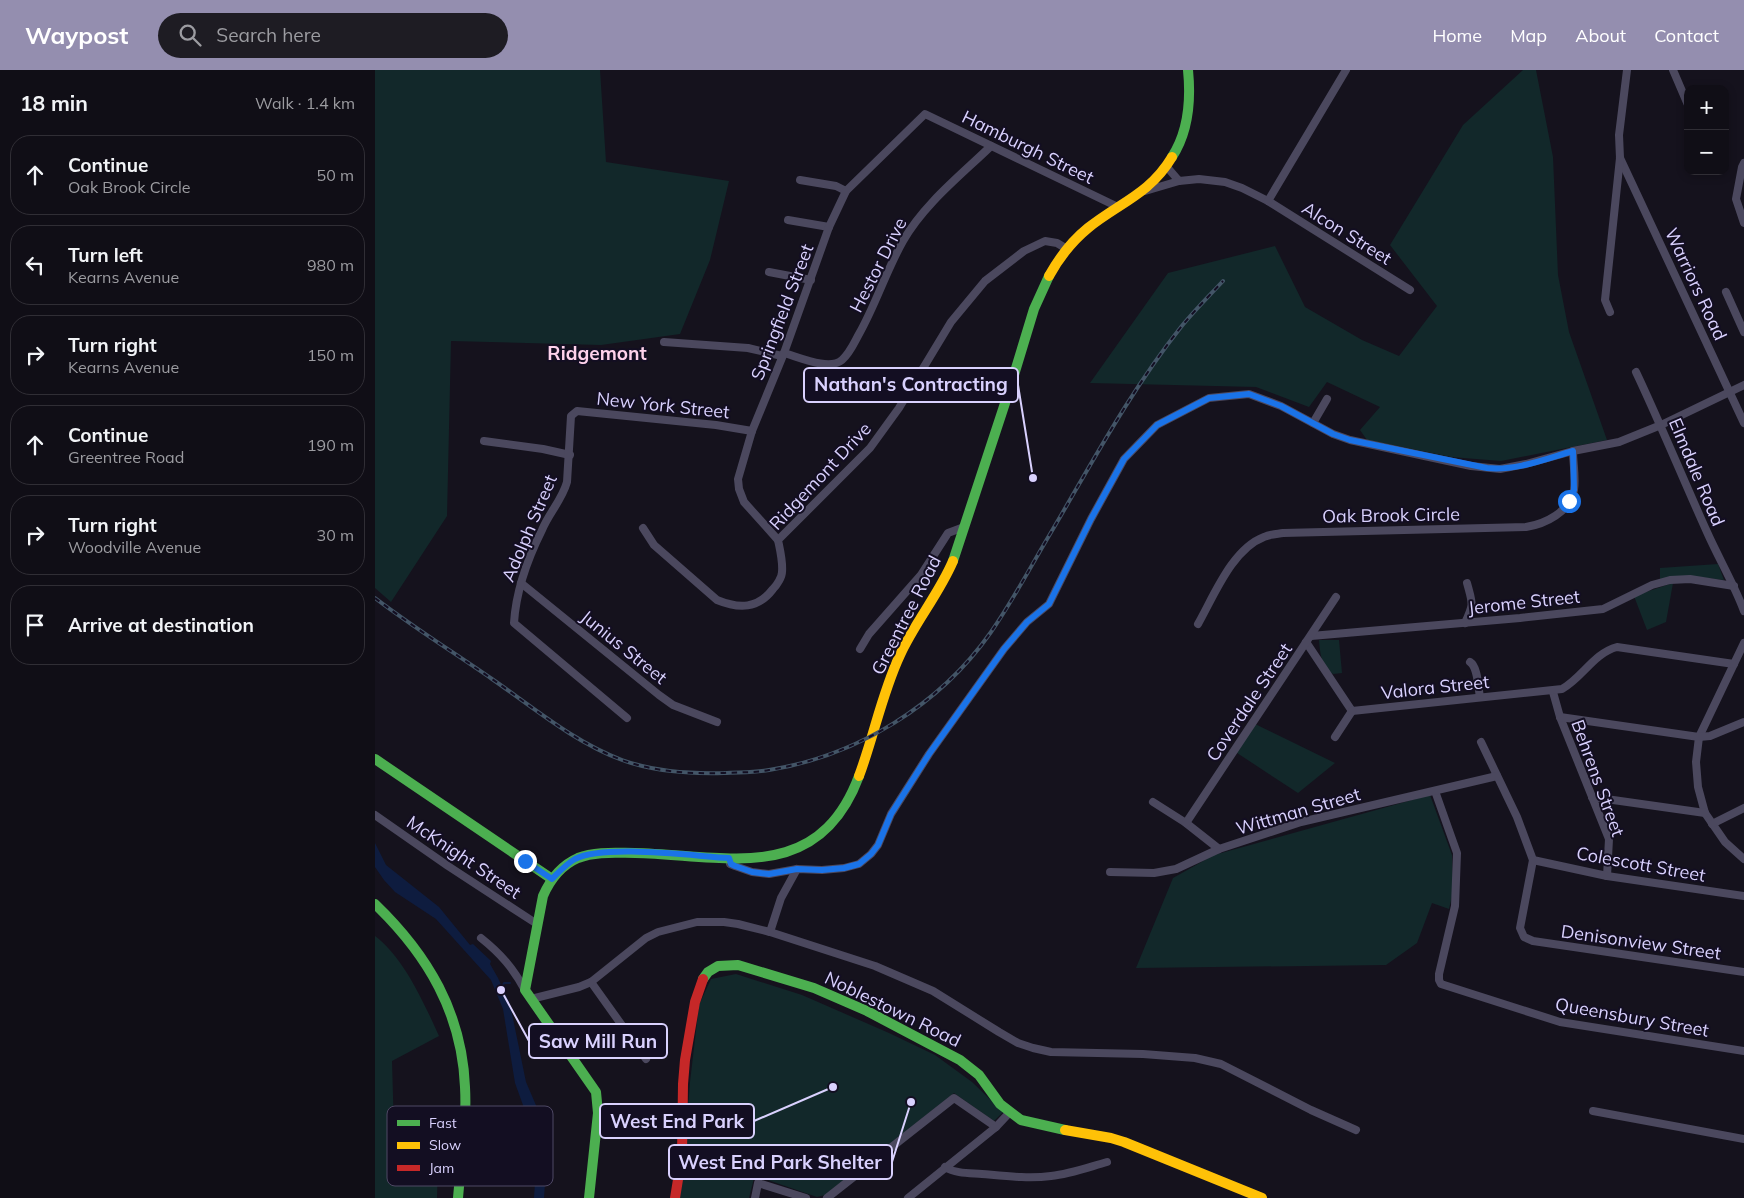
<!DOCTYPE html>
<html lang="en">
<head>
<meta charset="utf-8">
<style>
	body { margin:0; font-family:Mulish,sans-serif; background:#1e1c23; color:#f1f3f6 }
	.controls { position:absolute; right:15px; top:15px; display:grid; overflow:hidden; border-radius:10px; box-shadow:0 2px 8px #0003 }
	.controls button { width:45px; height:45px; display:grid; place-items:center; padding:0; border:0; border-bottom:1px solid #302e35; background:#100e16; color:#f1f3f6; font:25px sans-serif }
	.stop { position:absolute; width:15px; height:15px; margin:-11px; border:4px solid #1a73e8; border-radius:50%; background:#fff }
	.stop.end { background:#1a73e8; border-color:#fff; box-shadow:0 1px 5px #0008 }
	.list { margin:0; padding:0; list-style:none }
	h2 { display:flex; justify-content:space-between; align-items:center; height:65px; margin:0; padding:0 20px; font-size:21px }
	h2 small { font-size:16px; font-weight:400; color:#9c9ca1 }
	.list li { display:grid; grid-template-columns:32px 1fr auto; gap:15px; align-items:center; box-sizing:border-box; height:80px; margin:0 10px 10px; padding:0 10px; border:1px solid #302e35; border-radius:20px }
	.list b { display:block; font-size:19px; white-space:nowrap }
	.list p { margin:0; font-size:16px; white-space:nowrap; color:#9c9ca1 }
	.list em { font-size:16px; font-style:normal; color:#9c9ca1 }
	.icon { flex:none; width:28px; height:28px; fill:none; stroke:currentColor; stroke-width:2; stroke-linecap:round; stroke-linejoin:round }
	.map { position:relative; flex:none; width:1369px; height:1128px; overflow:hidden }
	header { display:flex; align-items:center; gap:30px; box-sizing:border-box; height:70px; padding:0 25px; background:#948eaf; color:#fff }
	header strong { font-size:24px }
	nav { display:flex; gap:28px; margin-inline-start:auto; font-size:18px }
	.search { width:350px; height:45px; background:#1e1c23; display:flex; align-items:center; gap:12px; box-sizing:border-box; padding:0 18px; border-radius:28px; color:#9c9ca1; font-size:19px }
	main { display:flex }
	aside { flex:1; background:#100e16 }
	.map>svg:first-child { display:block }
	.green { fill:#12282a }
	.water { fill:#0e1c3f }
	.lines { fill:none; stroke-linecap:round; stroke-linejoin:round }
	.stream { stroke:#0e1c3f; stroke-width:2 }
	.street { stroke:#4b485e; stroke-width:8 }
	.fast { stroke:#4caf50; stroke-width:10 }
	.slow { stroke:#ffc107; stroke-width:10 }
	.jam { stroke:#c62828; stroke-width:10 }
	.rail-casing { stroke:#435567; stroke-width:4 }
	.rail { stroke:#130e22; stroke-width:2; stroke-dasharray:5.5; stroke-linecap:butt }
	.route { stroke:#1a73e8; stroke-width:6 }
	.labels { text-anchor:middle; dominant-baseline:central; stroke-width:4; stroke-linejoin:round; paint-order:stroke }
	.street-label { font-size:18px; fill:#d9d1fe; stroke:#130e22 }
	.neighbourhood-label { font-size:19px; font-weight:bold; fill:#fed2eb; stroke:#130e22 }
	.key { fill:#130e22; stroke:#4e4864; stroke-width:1 }
	.key-label { font-size:14px; fill:#d9d1fe }
	.leader { fill:none; stroke:#d9d1fe; stroke-width:2 }
	.callout-dot { fill:#d9d1fe; stroke:#130e22; stroke-width:2 }
	.callout { fill:#130e22; stroke:#d9d1fe; stroke-width:2 }
	.callout-label { font-size:19px; text-anchor:middle; font-weight:bold; fill:#d9d1fe }
</style>
</head>
<body>
<header>
<strong>Waypost</strong>
<div class="search"><svg class="icon" aria-label="search" viewBox="0 0 24 24"><circle cx="10" cy="10" r="6"/><path d="M15 15l6 6"/></svg>Search here</div>
<nav><a>Home</a><a>Map</a><a>About</a><a>Contact</a></nav>
</header>
<main>
<aside>
<h2>18 min<small>Walk · 1.4 km</small></h2>
<ul class="list">
<li><svg class="icon" aria-label="ahead" viewBox="0 0 24 24"><path d="M12 20V5M6 11l6-6 6 6"/></svg><div><b>Continue</b><p>Oak Brook Circle</p></div><em>50 m</em></li>
<li><svg class="icon" aria-label="left" viewBox="0 0 24 24"><path d="M17 20v-9H6M10 6l-5 5 5 5"/></svg><div><b>Turn left</b><p>Kearns Avenue</p></div><em>980 m</em></li>
<li><svg class="icon" aria-label="right" viewBox="0 0 24 24"><path d="M7 20v-9h11M14 6l5 5-5 5"/></svg><div><b>Turn right</b><p>Kearns Avenue</p></div><em>150 m</em></li>
<li><svg class="icon" aria-label="ahead" viewBox="0 0 24 24"><path d="M12 20V5M6 11l6-6 6 6"/></svg><div><b>Continue</b><p>Greentree Road</p></div><em>190 m</em></li>
<li><svg class="icon" aria-label="right" viewBox="0 0 24 24"><path d="M7 20v-9h11M14 6l5 5-5 5"/></svg><div><b>Turn right</b><p>Woodville Avenue</p></div><em>30 m</em></li>
<li><svg class="icon" aria-label="arrive" viewBox="0 0 24 24"><path d="M6 21V4h12l-3 4 3 4H6"/></svg><div><b>Arrive at destination</b></div></li>
</ul>
</aside>
<div class="map">
<svg width="1369" height="1128" viewBox="0 0 1369 1128">
	<rect width="100%" height="100%" fill="#15121d"/>
	<!-- green -->
	<g class="green">
		<path d="M0,0H225L231,92L354,111L335,190L305,264L226,275L76,271L72,446L16,532L0,518Z"/>
		<path d="M1148,0H1161L1178,87L1183,205L1194,262L1232,370L1126,391L1076,387L992,370L985,360L1005,337L952,312L934,337L881,317L715,313L793,203L900,176L930,237L987,270L1024,286L1062,236L1015,175L1088,55Z"/>
		<path d="M1343,494L1349,510L1315,506L1285,510V498Z"/>
		<path d="M1298,513L1291,552L1272,560L1259,526Z"/>
		<path d="M944,570H964L967,603L958,604C946,597 945,582 944,570Z"/>
		<path d="M878,653L960,693L923,723L859,681Z"/>
		<path d="M1055,725L1077,785L1078,822L1074,839L1057,833L1042,873L1011,895L761,898L798,808L839,785Z"/>
		<path d="M0,866C29,888 49,933 64,966L17,991L19,1061L64,1056L62,1128H0Z"/>
		<path d="M361,904L427,925L514,963L560,985L597,1012L628,1042L619,1051L579,1023L450,1125L442,1127L387,1108H379L374,1128H303L308,1103L315,1012L324,935L336,909Z"/>
	</g>
	<!-- water -->
	<path class="water" d="M0,773L11,795L64,837L95,875L98,874L116,891L115,894L123,908L135,934L151,1012L169,1054L172,1083L169,1128H159L162,1081L161,1071L140,1013L128,939L116,910L61,849L20,822L9,810L0,797Z"/>
	<g class="lines">
		<!-- stream -->
		<path class="stream" d="M126,919L129,913H135"/>
		<!-- street -->
		<g class="street">
			<path d="M1298,0L1313,35"/>
			<path d="M1245,88L1369,353"/>
			<path d="M1369,93L1367,97L1361,129L1369,153"/>
			<path d="M792,97L804,111L824,109L850,112L867,118L893,131L1035,220"/>
			<path d="M425,110L461,116L471,121"/>
			<path d="M770,121L804,111"/>
			<path d="M893,131L971,0"/>
			<path d="M413,150L454,157"/>
			<path d="M394,202L436,210"/>
			<path d="M1351,222L1369,262"/>
			<path d="M1235,242L1230,230L1245,88L1244,65L1252,0"/>
			<path d="M289,272L373,278L407,286"/>
			<path d="M409,283C424,287 454,301 467,290C475,283 479,273 484,264C501,234 511,201 528,171C549,134 586,105 616,76"/>
			<path d="M1261,302C1286,355 1308,409 1332,462C1344,489 1359,514 1369,541"/>
			<path d="M938,353L952,329"/>
			<path d="M109,371L168,379L195,385"/>
			<path d="M268,458L279,475L342,530C364,539 383,539 398,519C402,515 407,507 407,502C408,491 405,480 403,470L495,378L524,338L576,252L610,211L649,181L670,171L682,173L692,179"/>
			<path d="M403,470L369,432L364,419L363,409L377,361L409,283L454,157L471,121L550,44L743,137"/>
			<path d="M146,513L284,625L298,635L342,652"/>
			<path d="M1090,553C1099,533 1098,535 1092,513"/>
			<path d="M823,554C839,526 857,479 889,467C895,464 902,464 908,463L1151,457C1170,454 1195,442 1199,420C1201,408 1198,393 1198,381"/>
			<path d="M936,566L1145,548L1228,539L1277,515L1295,510L1315,509L1359,516"/>
			<path d="M931,572L977,641"/>
			<path d="M1369,573L1324,667L1321,692L1323,717L1330,743L1350,772L1369,789"/>
			<path d="M485,579L494,564L546,505L573,463L589,457"/>
			<path d="M1095,592C1103,597 1103,617 1105,627"/>
			<path d="M1178,622L1185,647L1234,769L1232,806"/>
			<path d="M977,641L1187,619C1207,608 1219,583 1242,577L1359,594"/>
			<path d="M1185,647L1324,667L1335,666L1369,652"/>
			<path d="M252,648L139,553C141,520 152,490 167,460C174,443 187,430 192,412L196,346L202,341L341,355L377,361"/>
			<path d="M960,667L977,641"/>
			<path d="M1106,672L1142,747L1158,790L1145,858L1149,867L1158,871L1369,902"/>
			<path d="M1060,721L1082,783L1080,836L1064,904V910L1066,914L1185,952L1369,981"/>
			<path d="M1217,727L1330,743"/>
			<path d="M778,732L811,753L844,779"/>
			<path d="M0,745L73,796L162,854"/>
			<path d="M811,753L961,527"/>
			<path d="M1337,754L1369,738"/>
			<path d="M354,788L355,794L360,796L377,802L394,804L422,799L447,800L469,798L484,794L496,784L503,775L516,744L554,684L629,579L652,552L674,534L716,449L749,389L782,355L834,328L874,324L906,336L958,364L975,370L1096,396L1125,399L1151,394L1198,381L1244,372L1286,355L1369,315"/>
			<path d="M1158,790L1232,806L1369,826"/>
			<path d="M735,802L779,803L801,799L844,779L926,752L1122,706"/>
			<path d="M395,862L406,828L422,799"/>
			<path d="M106,868C126,884 138,898 150,920"/>
			<path d="M216,912L271,989"/>
			<path d="M156,929L204,917L216,912L271,868L283,862L322,852H349L363,854L395,862L500,896L558,921L624,962L643,973L658,978L676,982L768,984L820,988L846,994L936,1040L981,1060"/>
			<path d="M1218,1041L1369,1069"/>
			<path d="M570,1097C581,1104 595,1103 607,1104C630,1106 654,1109 676,1106C695,1104 714,1097 732,1092"/>
			<path d="M380,1128L383,1113L431,1128"/>
			<path d="M452,1128L579,1028L621,1057"/>
			<path d="M533,1128L621,1057L635,1042"/>
		</g>
		<!-- fast -->
		<g class="fast">
			<path d="M797,87C814,61 816,30 813,0"/>
			<path d="M578,491L635,318L659,239L674,206"/>
			<path d="M0,689L177,809"/>
			<path d="M0,834C53,885 87,943 90,1017C92,1054 86,1091 83,1128"/>
			<path d="M328,909L333,902L343,896L363,895L439,918L492,941L585,990L604,1005L625,1034L646,1050L690,1060"/>
			<path d="M214,1128L223,1043L221,1022L150,920L168,826C175,810 187,795 203,788C221,781 242,783 260,783C351,785 443,816 484,706"/>
		</g>
		<!-- slow -->
		<g class="slow">
			<path d="M674,206C684,188 697,171 713,158C744,133 775,124 797,87"/>
			<path d="M484,706C499,666 507,623 525,585C540,552 564,524 578,491"/>
			<path d="M690,1060L736,1068L749,1072L887,1128"/>
		</g>
		<!-- jam -->
		<path class="jam" d="M300,1128L307,1085L308,1014L310,990L320,932L328,909"/>
		<defs>
			<path id="rail" d="M0,528C38,557 78,582 117,609C159,638 199,672 247,690C280,702 314,704 349,703C364,702 379,703 394,700C482,686 565,635 616,562C639,529 657,494 678,459C718,391 756,320 806,257C819,241 834,226 848,211"/>
		</defs>
		<!-- rail casing -->
		<use href="#rail" class="rail-casing"/>
		<!-- rail -->
		<use href="#rail" class="rail"/>
	</g>
	<g class="lines">
		<!-- route -->
		<path class="route" d="M150,791L177,809C184,802 191,794 200,789C230,774 318,786 354,788L356,794L360,796L377,802L394,804L422,799L447,800L469,798L484,794L496,784L503,775L516,744L554,684L629,579L652,552L674,534L716,449L749,389L782,355L834,328L874,324L906,336L958,364L975,370L1112,398C1141,401 1170,389 1198,381L1199,420L1194,431"/>
	</g>
	<g class="labels">
		<!-- street labels -->
		<g class="street-label">
			<text transform="translate(653 77) rotate(26)">Hamburgh Street</text>
			<text transform="translate(972 163) rotate(32)">Alcon Street</text>
			<text transform="translate(503 195) rotate(-63)">Hestor Drive</text>
			<text transform="translate(1321 214) rotate(65)">Warriors Road</text>
			<text transform="translate(407 242) rotate(-69)">Springfield Street</text>
			<text transform="translate(288 335) rotate(6)">New York Street</text>
			<text transform="translate(1322 402) rotate(67)">Elmdale Road</text>
			<text transform="translate(445 406) rotate(-47)">Ridgemont Drive</text>
			<text transform="translate(1016 445) rotate(-1)">Oak Brook Circle</text>
			<text transform="translate(154 458) rotate(-67)">Adolph Street</text>
			<text transform="translate(1149 532) rotate(-6)">Jerome Street</text>
			<text transform="translate(531 545) rotate(-63)">Greentree Road</text>
			<text transform="translate(249 577) rotate(39)">Junius Street</text>
			<text transform="translate(1060 617) rotate(-6)">Valora Street</text>
			<text transform="translate(874 632) rotate(-56)">Coverdale Street</text>
			<text transform="translate(1223 708) rotate(70)">Behrens Street</text>
			<text transform="translate(923 741) rotate(-16)">Wittman Street</text>
			<text transform="translate(89 787) rotate(34)">McKnight Street</text>
			<text transform="translate(1266 794) rotate(10)">Colescott Street</text>
			<text transform="translate(1266 872) rotate(8)">Denisonview Street</text>
			<text transform="translate(518 939) rotate(26)">Noblestown Road</text>
			<text transform="translate(1257 947) rotate(10)">Queensbury Street</text>
		</g>
		<!-- neighbourhood labels -->
		<g class="neighbourhood-label">
			<text x="222" y="283">Ridgemont</text>
		</g>
	</g>
	<!-- legend -->
	<rect x="12" y="1036" width="166" height="80" rx="8" class="key"/>
	<rect x="22" y="1050" width="23" height="6" fill="#4caf50"/>
	<rect x="22" y="1072" width="23" height="7" fill="#ffc107"/>
	<rect x="22" y="1095" width="23" height="6" fill="#c62828"/>
	<g class="key-label">
		<text x="54" y="1058">Fast</text>
		<text x="54" y="1080">Slow</text>
		<text x="54" y="1103">Jam</text>
	</g>
	<!-- callouts -->
	<path class="leader" d="M658 408L643 315M126 920L154 971M458 1017L379 1051M536 1032L517 1092"/>
	<g class="callout-dot">
		<circle cx="658" cy="408" r="5"/>
		<circle cx="126" cy="920" r="5"/>
		<circle cx="458" cy="1017" r="5"/>
		<circle cx="536" cy="1032" r="5"/>
	</g>
	<g class="callout">
		<rect x="429" y="298" width="214" height="34" rx="5"/>
		<rect x="154" y="954" width="138" height="34" rx="5"/>
		<rect x="225" y="1034" width="154" height="34" rx="5"/>
		<rect x="294" y="1075" width="223" height="34" rx="5"/>
	</g>
	<g class="callout-label">
		<text x="536" y="321">Nathan's Contracting</text>
		<text x="223" y="978">Saw Mill Run</text>
		<text x="302" y="1058">West End Park</text>
		<text x="405" y="1099">West End Park Shelter</text>
	</g>
</svg>
<div class="controls">
<button>+</button>
<button>−</button>
</div>
<div class="stop" style="left:1194px;top:431px"></div>
<div class="stop end" style="left:150px;top:791px"></div>
</div>
</main>
</body>
</html>
